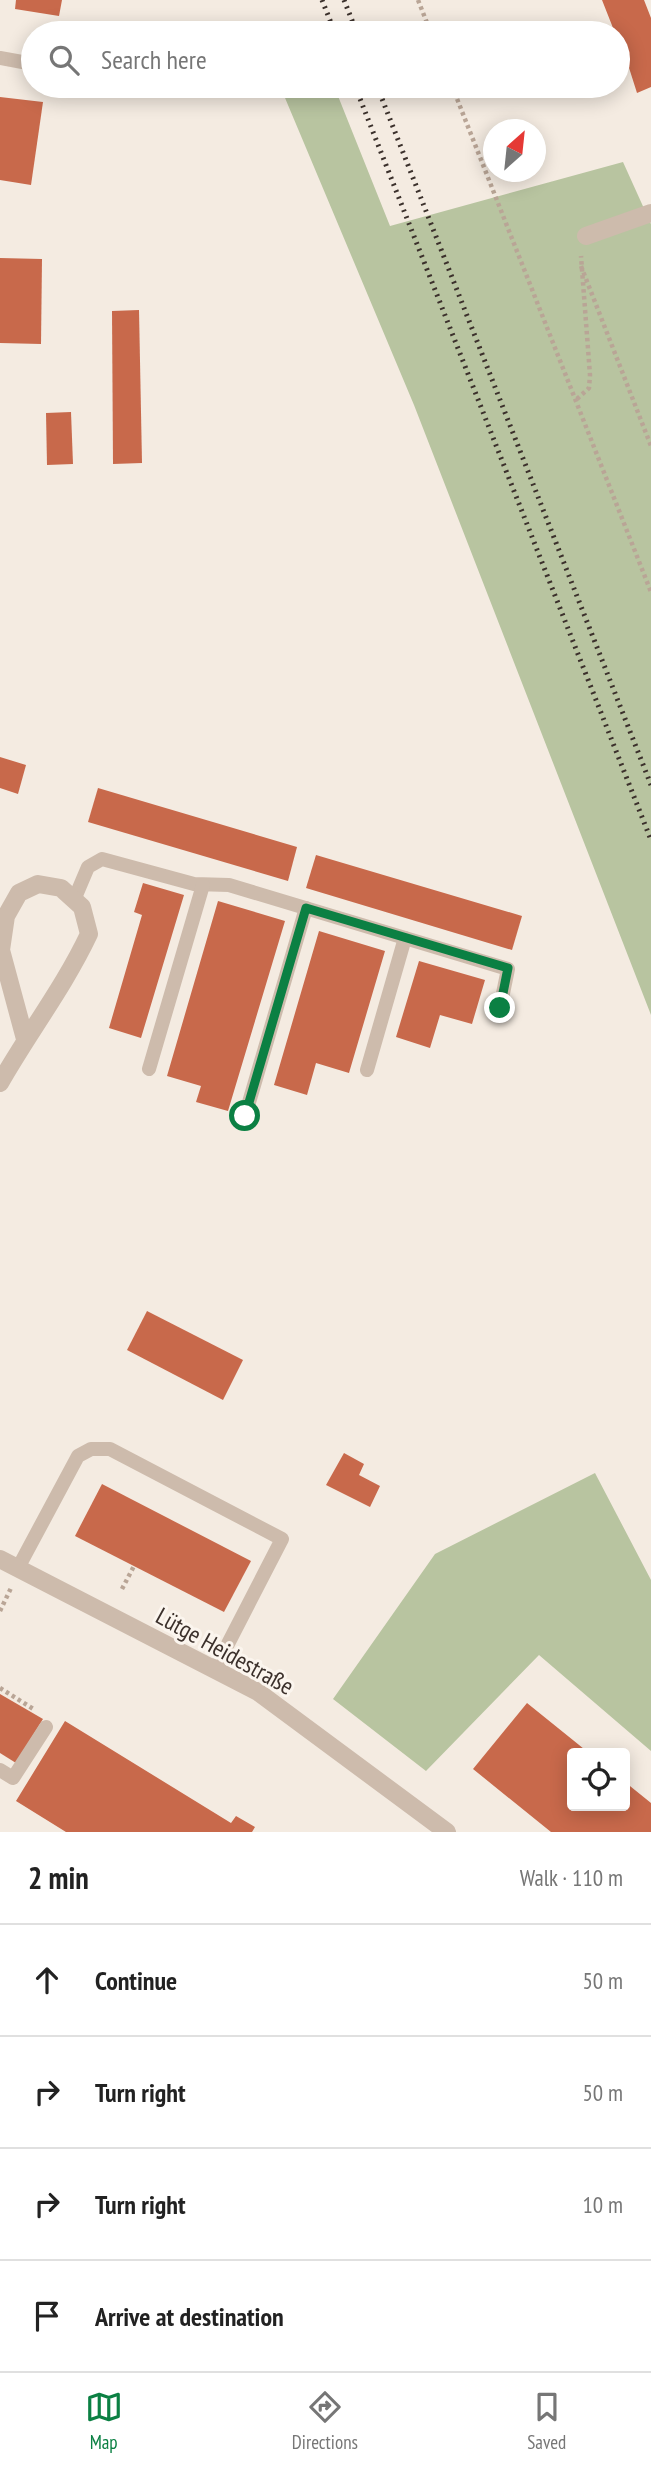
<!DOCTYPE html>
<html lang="en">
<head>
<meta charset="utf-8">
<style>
	body { margin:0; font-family:"PT Sans Narrow",sans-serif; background:#f2f2f2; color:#222 }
	.controls { position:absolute; right:21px; bottom:21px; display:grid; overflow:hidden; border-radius:7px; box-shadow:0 4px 18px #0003 }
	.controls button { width:63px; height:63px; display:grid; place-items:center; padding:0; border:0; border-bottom:2px solid #e0e0e0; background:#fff; color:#222; font:35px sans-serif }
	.compass { position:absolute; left:483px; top:119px; width:63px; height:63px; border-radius:50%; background:#fff; box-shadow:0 4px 18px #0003; rotate:27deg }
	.stop { position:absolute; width:21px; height:21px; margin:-16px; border:5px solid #0b8043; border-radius:50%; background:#fff }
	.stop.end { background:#0b8043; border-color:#fff; box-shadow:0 2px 7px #0008 }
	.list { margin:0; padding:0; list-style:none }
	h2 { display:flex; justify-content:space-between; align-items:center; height:91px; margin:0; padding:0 28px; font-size:30px }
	h2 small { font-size:23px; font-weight:400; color:#767676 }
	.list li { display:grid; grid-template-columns:46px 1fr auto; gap:21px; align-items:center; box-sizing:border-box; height:112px; padding:0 28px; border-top:2px solid #e0e0e0 }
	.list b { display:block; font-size:26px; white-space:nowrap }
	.list em { font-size:23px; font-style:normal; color:#767676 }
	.icon { flex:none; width:38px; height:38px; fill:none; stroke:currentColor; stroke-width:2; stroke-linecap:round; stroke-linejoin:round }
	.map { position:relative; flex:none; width:651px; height:1832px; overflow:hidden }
	.search { position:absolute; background:#fff; box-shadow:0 4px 18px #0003; left:21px; right:21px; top:21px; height:77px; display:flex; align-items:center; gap:18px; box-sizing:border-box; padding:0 24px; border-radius:38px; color:#767676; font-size:26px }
	.sheet { height:539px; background:#fff }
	nav { display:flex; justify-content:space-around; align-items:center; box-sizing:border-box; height:98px; border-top:2px solid #e0e0e0; background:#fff; font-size:19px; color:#767676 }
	nav a { display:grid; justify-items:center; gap:4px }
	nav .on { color:#0b8043 }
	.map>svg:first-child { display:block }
	.green { fill:#b8c4a0 }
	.building { fill:#c8694b }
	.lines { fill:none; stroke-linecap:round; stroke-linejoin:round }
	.path { stroke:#b9a596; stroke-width:4.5; stroke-dasharray:3.5 3.5; stroke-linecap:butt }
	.lane { stroke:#cdbbac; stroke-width:14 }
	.street { stroke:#cdbbac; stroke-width:18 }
	.rail { stroke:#3b302b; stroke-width:5; stroke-dasharray:2 5; stroke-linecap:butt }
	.route { stroke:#0b8043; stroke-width:9 }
	.labels { text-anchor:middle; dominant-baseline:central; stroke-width:6; stroke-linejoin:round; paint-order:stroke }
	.street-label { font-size:24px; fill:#3b302b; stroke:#fbf5ee }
</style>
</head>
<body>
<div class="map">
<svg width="651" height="1832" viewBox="0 0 651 1832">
	<rect width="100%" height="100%" fill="#f4ebe1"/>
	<!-- green -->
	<g class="green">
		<path d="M280,86H334L390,226L623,162L651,224V1015L414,405Z"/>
		<path d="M595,1473L651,1580V1751L539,1655L426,1771L333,1699L435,1554Z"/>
	</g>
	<!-- building -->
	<g class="building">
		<path d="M16,0H62L59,16L15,9Z"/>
		<path d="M602,0H644L651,18V87L637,93L618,33H615Z"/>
		<path d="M120,86H145L144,95L120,92Z"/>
		<path d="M0,97L43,102L31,185L0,180Z"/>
		<path d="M0,258L42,259L41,344L0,343Z"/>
		<path d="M139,310L142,463L113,464L112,311Z"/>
		<path d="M71,412L73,464L47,465L46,413Z"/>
		<path d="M0,757L26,765L18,794L0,788Z"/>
		<path d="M98,788L297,847L288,881L88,822Z"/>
		<path d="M316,855L522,916L512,950L306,888Z"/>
		<path d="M143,883L184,895L141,1038L109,1028L142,915L134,912Z"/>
		<path d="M218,901L285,921L228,1111L196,1102L201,1086L167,1076Z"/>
		<path d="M319,931L385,951L349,1073L316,1063L307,1095L274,1085Z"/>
		<path d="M419,961L485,980L472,1024L440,1015L430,1048L396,1037Z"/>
		<path d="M147,1311L243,1360L223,1400L127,1350Z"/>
		<path d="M344,1453L364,1464L359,1475L380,1486L370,1507L326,1485Z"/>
		<path d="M102,1484L251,1561L224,1612L75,1536Z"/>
		<path d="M0,1694L43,1719L16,1763L0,1753Z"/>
		<path d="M527,1703L589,1753H572V1806H625V1782L651,1803V1832H551L473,1769Z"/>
		<path d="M65,1721L231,1823L236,1816L255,1827L252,1832H66L16,1801Z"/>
	</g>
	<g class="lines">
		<!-- path -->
		<g class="path">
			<path d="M418,0L431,33"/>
			<path d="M452,86L651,592"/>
			<path d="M581,266L651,446"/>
			<path d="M577,399L589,388L590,375L581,256"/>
			<path d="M122,1589L134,1566"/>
			<path d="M0,1611L11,1588"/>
			<path d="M0,1688L35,1710"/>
		</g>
		<!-- lane -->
		<g class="lane">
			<path d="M0,58L33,64"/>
			<path d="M74,900L88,867L102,859L194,884L229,885L508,969L500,1008"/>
			<path d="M149,1069L203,885"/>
			<path d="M367,1070L405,938"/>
			<path d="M245,1116L306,908"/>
			<path d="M18,1568L78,1456L91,1449H110L282,1539L215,1669"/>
			<path d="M0,1770L13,1778L46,1727"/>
		</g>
		<!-- street -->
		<g class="street">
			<path d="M586,236L651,213"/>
			<path d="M0,1083C29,1032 64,987 89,934L82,907L61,888L38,884L19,893L6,916L1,950L25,1039"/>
			<path d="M0,1559L258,1692L447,1832"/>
		</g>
		<!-- rail -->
		<g class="rail">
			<path d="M322,0L335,33"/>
			<path d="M344,0L357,33"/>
			<path d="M355,86L651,840"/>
			<path d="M377,86L651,785"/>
		</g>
	</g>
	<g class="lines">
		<!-- route -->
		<path class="route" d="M245,1116L306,908L508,968L500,1008"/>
	</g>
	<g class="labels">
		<!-- street labels -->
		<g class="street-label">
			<text transform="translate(225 1651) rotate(29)">Lütge Heidestraße</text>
		</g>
	</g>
</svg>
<div class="controls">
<button><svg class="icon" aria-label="locate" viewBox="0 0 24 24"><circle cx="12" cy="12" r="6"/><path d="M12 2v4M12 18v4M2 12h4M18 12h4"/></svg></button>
</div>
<svg class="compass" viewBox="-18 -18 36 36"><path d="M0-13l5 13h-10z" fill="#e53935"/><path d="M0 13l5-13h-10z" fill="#767676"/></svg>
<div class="stop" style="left:245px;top:1116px"></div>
<div class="stop end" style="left:500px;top:1008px"></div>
<div class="search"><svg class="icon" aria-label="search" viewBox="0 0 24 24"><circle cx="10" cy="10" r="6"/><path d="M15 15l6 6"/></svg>Search here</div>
</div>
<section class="sheet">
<h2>2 min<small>Walk · 110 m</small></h2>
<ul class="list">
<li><svg class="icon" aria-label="ahead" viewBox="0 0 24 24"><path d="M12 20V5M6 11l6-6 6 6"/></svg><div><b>Continue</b></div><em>50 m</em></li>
<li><svg class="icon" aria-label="right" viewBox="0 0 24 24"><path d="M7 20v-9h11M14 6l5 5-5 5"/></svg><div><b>Turn right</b></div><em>50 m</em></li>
<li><svg class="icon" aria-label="right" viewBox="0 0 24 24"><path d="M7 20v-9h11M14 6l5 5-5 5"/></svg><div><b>Turn right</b></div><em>10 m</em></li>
<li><svg class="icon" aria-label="arrive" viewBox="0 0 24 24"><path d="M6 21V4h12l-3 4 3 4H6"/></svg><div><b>Arrive at destination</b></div></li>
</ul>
</section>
<nav>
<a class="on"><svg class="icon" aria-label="map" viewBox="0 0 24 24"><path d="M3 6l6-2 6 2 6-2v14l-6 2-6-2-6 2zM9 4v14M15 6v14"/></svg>Map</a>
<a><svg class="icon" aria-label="directions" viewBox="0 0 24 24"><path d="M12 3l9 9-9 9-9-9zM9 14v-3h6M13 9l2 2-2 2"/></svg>Directions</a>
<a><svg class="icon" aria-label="saved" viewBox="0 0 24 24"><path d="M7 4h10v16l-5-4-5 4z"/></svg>Saved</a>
</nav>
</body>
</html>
